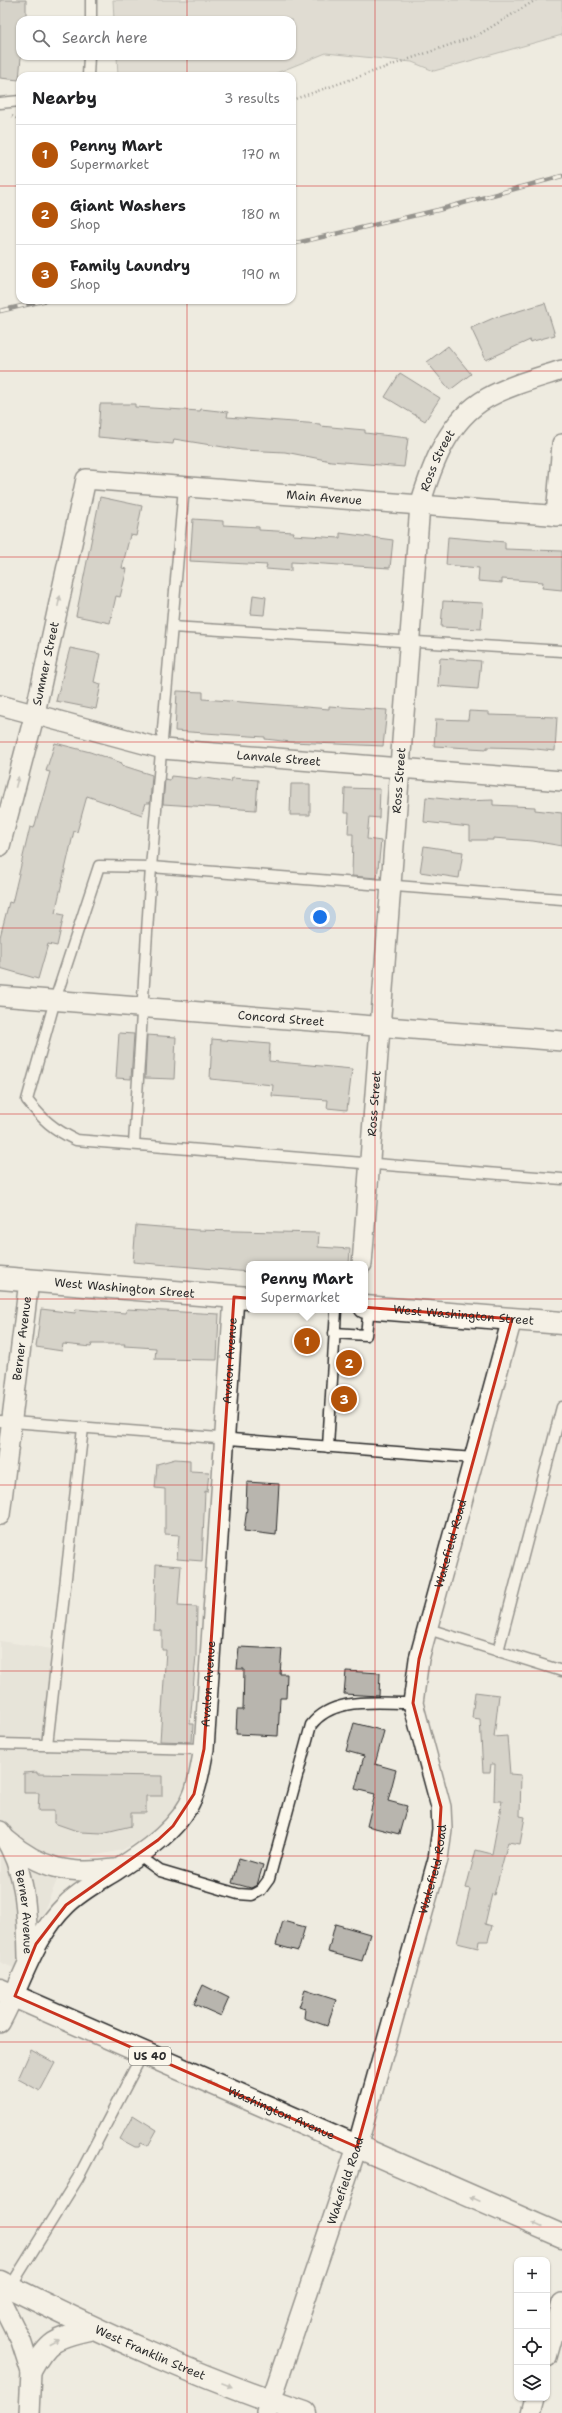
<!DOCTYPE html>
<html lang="en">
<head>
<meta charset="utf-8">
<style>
	body { margin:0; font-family:"Shantell Sans",sans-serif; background:#f6f6f6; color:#202124 }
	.controls { position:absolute; right:12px; bottom:12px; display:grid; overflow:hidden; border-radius:8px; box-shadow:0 1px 3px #0004 }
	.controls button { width:36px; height:36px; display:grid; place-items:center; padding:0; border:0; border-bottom:1px solid #e0e0e0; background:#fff; color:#202124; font:20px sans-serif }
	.you { position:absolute; left:320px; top:917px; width:14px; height:14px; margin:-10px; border:3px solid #fff; border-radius:50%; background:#1a73e8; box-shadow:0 0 0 6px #1a73e833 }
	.badge { display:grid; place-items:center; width:26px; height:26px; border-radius:50%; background:#b45309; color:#fff; font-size:13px; font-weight:700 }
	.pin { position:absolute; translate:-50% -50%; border:2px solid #fff; box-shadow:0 1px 4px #0006 }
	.popup { position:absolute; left:246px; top:1261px; width:122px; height:52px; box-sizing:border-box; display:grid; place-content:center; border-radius:8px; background:#fff; filter:drop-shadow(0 1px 3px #0005); font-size:13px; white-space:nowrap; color:#757577 }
	.popup b { font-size:15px; color:#202124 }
	.popup::after { content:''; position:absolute; left:50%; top:100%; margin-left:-8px; border:8px solid transparent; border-top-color:#fff }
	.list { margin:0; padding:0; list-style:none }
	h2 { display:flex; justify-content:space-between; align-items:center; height:52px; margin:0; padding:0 16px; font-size:17px }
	h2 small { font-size:13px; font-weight:400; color:#757577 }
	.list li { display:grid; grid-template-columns:26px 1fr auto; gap:12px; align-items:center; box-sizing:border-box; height:60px; padding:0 16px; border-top:1px solid #e0e0e0 }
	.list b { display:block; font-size:15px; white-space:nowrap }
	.list p { margin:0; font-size:13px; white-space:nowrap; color:#757577 }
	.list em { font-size:13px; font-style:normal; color:#757577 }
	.icon { flex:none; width:22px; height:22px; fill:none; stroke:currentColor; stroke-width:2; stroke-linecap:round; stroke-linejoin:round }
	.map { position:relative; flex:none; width:562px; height:2413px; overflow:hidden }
	.search { position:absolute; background:#fff; box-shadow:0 1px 3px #0004; left:16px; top:16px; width:280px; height:44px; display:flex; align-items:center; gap:10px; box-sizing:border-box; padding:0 14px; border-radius:12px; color:#757577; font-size:15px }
	.panel { position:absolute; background:#fff; box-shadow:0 1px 3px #0004; left:16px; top:72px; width:280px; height:232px; border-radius:12px }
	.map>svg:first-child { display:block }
	.built { fill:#dedbd1 }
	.green { fill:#cecbc2; stroke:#7c7b76 }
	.building { fill:#b8b5ae; stroke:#2b2b2b }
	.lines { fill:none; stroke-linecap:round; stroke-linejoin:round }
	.lane-casing { stroke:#2b2b2b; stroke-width:13 }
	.street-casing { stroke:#2b2b2b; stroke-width:22 }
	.secondary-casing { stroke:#2b2b2b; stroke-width:25 }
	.primary-casing { stroke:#2b2b2b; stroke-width:25 }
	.path { stroke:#2b2b2b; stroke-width:2.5; stroke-dasharray:1 3; stroke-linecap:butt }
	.lane { stroke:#fbf7ec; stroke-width:10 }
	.street { stroke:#fbf7ec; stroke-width:19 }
	.secondary { stroke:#fbf7ec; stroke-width:22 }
	.primary { stroke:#fbf7ec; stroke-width:22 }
	.rail-casing { stroke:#2b2b2b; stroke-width:4.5 }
	.rail { stroke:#fbf7ec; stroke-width:3; stroke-dasharray:9; stroke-linecap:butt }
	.oneway { fill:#93918c }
	.marked { fill:none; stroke:#c8321e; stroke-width:3; stroke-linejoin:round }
	.grid { fill:none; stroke:#d62828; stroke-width:1; stroke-opacity:0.55 }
	.labels { text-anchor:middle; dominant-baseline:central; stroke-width:3; stroke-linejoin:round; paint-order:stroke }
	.shield { fill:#fbf7ec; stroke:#696865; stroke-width:1 }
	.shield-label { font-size:11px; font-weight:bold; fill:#2b2b2b }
	.street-label { font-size:12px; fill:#2b2b2b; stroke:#fbf7ec }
</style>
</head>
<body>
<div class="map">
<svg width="562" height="2413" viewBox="0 0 562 2413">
	<rect width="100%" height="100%" fill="#eeebe0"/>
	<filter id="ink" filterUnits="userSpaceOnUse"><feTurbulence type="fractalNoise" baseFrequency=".025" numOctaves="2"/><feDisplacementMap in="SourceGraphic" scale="8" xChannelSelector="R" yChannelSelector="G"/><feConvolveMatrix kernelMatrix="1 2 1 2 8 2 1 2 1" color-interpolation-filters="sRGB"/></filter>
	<g filter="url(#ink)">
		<!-- built -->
		<path class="built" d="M0,1641L52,1649L41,1748L193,1752L186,1787L178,1803L155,1831L122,1850L88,1857L68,1855L18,1970L0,1962Z"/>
		<!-- green -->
		<path class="green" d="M113,0H562V35L434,71L412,62L326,53L269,76H118L117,56H292V20H114Z"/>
		<!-- building -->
		<g class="building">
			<path d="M0,0H26V20H20L21,57L19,80L0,78Z"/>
			<path d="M545,303L555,335L530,342V340L486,360L471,328L498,316L499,317Z"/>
			<path d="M448,346L471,374L450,390L427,362Z"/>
			<path d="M400,373L440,398L425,421L385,397Z"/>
			<path d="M100,404H135V407L200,411L201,409L228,412L227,417L320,424V426L365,430V433L408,438L404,467L331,461L285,452L242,450L174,439L173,444L98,437Z"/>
			<path d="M100,497L142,506L136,536L130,535L122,568L127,569L120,597L116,596L110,623L76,616Z"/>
			<path d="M193,519L223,521V525L259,527V530L294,532L293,535L340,538V533L393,540L390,568L291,562V571L266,569L267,565L190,561Z"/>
			<path d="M448,537L505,542V549L562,551V590L542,588L543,582L502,579V583L478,581L479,568L446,565Z"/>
			<path d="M253,595L266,597L264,615L251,614Z"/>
			<path d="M443,601L483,603L481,629L441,627Z"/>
			<path d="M70,648L100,654L94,682L101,684L96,709L56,701Z"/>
			<path d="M440,658L481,661L478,689L438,686Z"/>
			<path d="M177,691L203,692V699L306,707L329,709V706L387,710L383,746L291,742L265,739V737L175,731Z"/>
			<path d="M469,711L489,712V715L557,717L555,751L526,748L487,747V749L434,746L436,719L468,720Z"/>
			<path d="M55,743L90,752L122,763L121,765L152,775L150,803H146L142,815L87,796L77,832L74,831L55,913L64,915L57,946L48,944L38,979L0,968V937L9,902L12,903L30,827L34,828L50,772L46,771Z"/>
			<path d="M171,776L200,779V777L231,782L232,778L258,780L256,810L163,804L165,779L170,780Z"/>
			<path d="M291,784H310V815H290Z"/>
			<path d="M345,788L380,789L379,818L369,817L367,839L381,841L377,878L352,876L353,834H348L349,813H344Z"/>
			<path d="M426,797L464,801L493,800V805L535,807V810L562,813V846L533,841L493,838V840H470V827L424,822Z"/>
			<path d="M424,846L463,852L459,878L420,872Z"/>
			<path d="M119,1033L134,1034L131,1079L116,1078Z"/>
			<path d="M147,1035L176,1037L174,1079L145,1078Z"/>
			<path d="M212,1039L270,1044L269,1061L352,1069L347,1110L327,1108L328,1100L272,1096L273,1085L210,1079Z"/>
			<path d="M136,1225L196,1230L319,1233L318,1247L350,1249L349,1264H249V1272L133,1262Z"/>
			<path d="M41,1309L75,1313L76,1309L125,1313L127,1309L219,1314L217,1360L155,1359L156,1348L124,1346L125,1344H92L91,1347L63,1344L62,1351L36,1347Z"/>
			<path d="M175,1459L190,1460V1471L209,1472L207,1492L205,1491L202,1561L177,1559L179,1535L165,1534V1489L155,1488L157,1464Z"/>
			<path d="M247,1482L279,1484L276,1535L244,1531L247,1508H246Z"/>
			<path d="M156,1564L181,1566L178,1606L197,1607L196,1655L190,1724H193L192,1742L160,1741L166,1650H162V1631L154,1630Z"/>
			<path d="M239,1647L282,1649L280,1674H287L286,1698H280L278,1736L236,1734L237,1710H243L244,1669H237Z"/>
			<path d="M346,1671L380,1673L379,1696L344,1694Z"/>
			<path d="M475,1692L499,1695L494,1737L507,1736L510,1774L521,1775L520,1816L525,1817L520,1844L508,1842L494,1895L492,1894L485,1924L492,1926L488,1941H479L478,1948L457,1943L470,1889L466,1888L476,1850L492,1854L502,1801H494L495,1764H491L490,1772H483L480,1719L472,1718Z"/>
			<path d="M354,1723L384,1731L375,1764L396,1770L388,1801L407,1806L399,1834L367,1826L375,1794L355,1789L364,1756L346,1751Z"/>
			<path d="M37,1772V1774L162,1776V1796H146V1813H131V1826L102,1833L80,1832L54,1823V1811H38L39,1793H24V1773Z"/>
			<path d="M239,1858L263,1865L257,1885L251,1888L232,1883Z"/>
			<path d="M283,1921L305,1927L298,1951L276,1945Z"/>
			<path d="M335,1924L370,1934L362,1961L328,1952Z"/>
			<path d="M203,1985L229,1998L221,2016L194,2004Z"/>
			<path d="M305,1990L336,2000L327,2026L304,2018L305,2009L299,2007Z"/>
			<path d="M31,2050L55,2063L40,2091L18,2079Z"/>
			<path d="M133,2115L157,2130L148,2146L141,2143L139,2147H135L120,2139Z"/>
		</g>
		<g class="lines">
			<defs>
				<g id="lane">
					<path d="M91,20V0"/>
					<path d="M88,76L89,56"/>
					<path d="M0,103L20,101"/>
					<path d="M172,627L562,651"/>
					<path d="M562,899L151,867L99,866L55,1000L27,1100C43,1120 53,1129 76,1140L562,1179"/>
					<path d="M134,1144L151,867L184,487"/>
					<path d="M334,1333L366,1335L369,1307"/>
					<path d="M0,1421L474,1458"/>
					<path d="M328,1447L336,1310"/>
					<path d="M425,1628L562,1671"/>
					<path d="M498,1651L562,1407"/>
					<path d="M0,1744L204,1749"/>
					<path d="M47,1745L83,1428"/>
					<path d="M138,1855L160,1871L238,1894L252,1895L261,1890L269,1879L311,1725C334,1695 379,1704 413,1703"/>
					<path d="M9,2289L78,2178L143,2053"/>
				</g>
				<g id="street">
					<path d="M556,516L562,444"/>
					<path id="s1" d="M0,705L163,749L562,781"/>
					<path id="s2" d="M0,846L35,713L86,479L562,516"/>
					<path id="s3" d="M0,996L562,1041"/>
					<path id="s4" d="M362,1264L420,505C432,465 448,420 487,398C510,385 537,378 562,370"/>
					<path id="s5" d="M0,1515L29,1281"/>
					<path id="s6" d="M0,1831C27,1868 27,1914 28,1958"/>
					<path d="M7,1840C40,1869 71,1875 114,1869"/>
					<path id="s7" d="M0,2023C22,1983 33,1937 66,1905C81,1890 101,1880 118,1869C147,1850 182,1827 194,1793C199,1779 201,1763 204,1749L234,1297"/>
					<path d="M0,2299L21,2341L31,2372L29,2413"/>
					<path d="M547,2357L562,2303"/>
					<path d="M31,2372C50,2337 58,2338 95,2329"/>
					<path id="s8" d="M267,2413L357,2147L438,1859L442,1829L441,1807L413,1703L419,1659L512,1319"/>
					<path d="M531,2413L535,2398"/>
				</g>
				<g id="secondary">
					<path id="s9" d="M0,1278L249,1298"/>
					<path id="s10" d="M365,1307L562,1323"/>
				</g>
				<g id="primary">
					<path id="s11" d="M0,1990L562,2236"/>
					<path id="s12" d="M0,2282C99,2332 199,2378 305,2413"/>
				</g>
			</defs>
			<!-- lane casing -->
			<use href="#lane" class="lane-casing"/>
			<!-- street casing -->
			<use href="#street" class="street-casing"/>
			<!-- secondary casing -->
			<use href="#secondary" class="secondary-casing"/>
			<!-- primary casing -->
			<use href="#primary" class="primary-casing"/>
			<!-- path -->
			<g class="path">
				<path d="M292,100L478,35L536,0"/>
				<path d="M12,116L20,120"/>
			</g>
			<!-- lane -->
			<use href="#lane" class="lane"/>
			<!-- street -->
			<use href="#street" class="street"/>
			<!-- secondary -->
			<use href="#secondary" class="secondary"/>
			<!-- primary -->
			<use href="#primary" class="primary"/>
			<defs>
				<g id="rail">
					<path d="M292,244L438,210L562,176"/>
					<path d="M0,311L47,300"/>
				</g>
			</defs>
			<!-- rail casing -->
			<use href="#rail" class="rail-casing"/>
			<!-- rail -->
			<use href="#rail" class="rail"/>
		</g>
		<!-- one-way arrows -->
		<defs><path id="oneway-solid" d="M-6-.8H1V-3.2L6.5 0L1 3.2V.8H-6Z"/></defs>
		<g class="oneway">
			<use href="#oneway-solid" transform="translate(59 601) rotate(-78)"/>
			<use href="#oneway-solid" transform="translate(17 782) rotate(-75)"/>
			<use href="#oneway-solid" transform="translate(92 2030) rotate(-156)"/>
			<use href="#oneway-solid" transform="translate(211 2083) rotate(-156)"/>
			<use href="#oneway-solid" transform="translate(475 2199) rotate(-156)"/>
			<use href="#oneway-solid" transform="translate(537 2225) rotate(-156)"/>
			<use href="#oneway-solid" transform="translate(54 2342) rotate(-28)"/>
			<use href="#oneway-solid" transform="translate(227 2385) rotate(21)"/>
		</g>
	</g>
	<!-- marked area -->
	<path d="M0 0H562V2413H0ZM234,1297L512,1319L419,1659L413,1703L441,1807L438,1859L357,2147L15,1996L36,1944L66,1905L158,1840L173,1826L194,1794L204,1749Z" fill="#eeebe0" fill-opacity=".55" fill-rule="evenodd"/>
	<path class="marked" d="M234,1297L512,1319L419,1659L413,1703L441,1807L438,1859L357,2147L15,1996L36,1944L66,1905L158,1840L173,1826L194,1794L204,1749Z"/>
	<!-- grid -->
	<path class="grid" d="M187,0V20M375,0V2413M187,56V76M0,186H20M292,186H562M187,300V2413M0,371H562M0,557H562M0,742H562M0,928H562M0,1114H562M0,1299H562M0,1485H562M0,1671H562M0,1856H562M0,2042H562M0,2227H562"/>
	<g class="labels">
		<!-- shield labels -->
		<rect class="shield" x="129" y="2047" width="42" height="18" rx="3"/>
		<g class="shield-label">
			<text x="150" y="2056">US 40</text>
		</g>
		<!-- street labels -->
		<g class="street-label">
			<text stroke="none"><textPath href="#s4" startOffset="809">Ross Street</textPath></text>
			<text stroke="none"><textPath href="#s2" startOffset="616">Main Avenue</textPath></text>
			<text stroke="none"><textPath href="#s2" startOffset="188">Summer Street</textPath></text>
			<text stroke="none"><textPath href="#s1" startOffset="285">Lanvale Street</textPath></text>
			<text stroke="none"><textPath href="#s4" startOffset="485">Ross Street</textPath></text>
			<text stroke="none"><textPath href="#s3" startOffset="282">Concord Street</textPath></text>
			<text stroke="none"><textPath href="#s4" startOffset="161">Ross Street</textPath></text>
			<text stroke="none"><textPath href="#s9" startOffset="125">West Washington Street</textPath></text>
			<text stroke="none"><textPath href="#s10" startOffset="99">West Washington Street</textPath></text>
			<text stroke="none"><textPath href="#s5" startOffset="178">Berner Avenue</textPath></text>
			<text stroke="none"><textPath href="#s7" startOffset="743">Avalon Avenue</textPath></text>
			<text stroke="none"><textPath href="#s8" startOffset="904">Wakefield Road</textPath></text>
			<text stroke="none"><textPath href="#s7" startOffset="419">Avalon Avenue</textPath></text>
			<text stroke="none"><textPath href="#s8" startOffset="569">Wakefield Road</textPath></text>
			<text stroke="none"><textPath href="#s6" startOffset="86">Berner Avenue</textPath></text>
			<text stroke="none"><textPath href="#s11" startOffset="307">Washington Avenue</textPath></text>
			<text stroke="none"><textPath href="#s8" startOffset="245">Wakefield Road</textPath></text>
			<text stroke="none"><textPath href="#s12" startOffset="166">West Franklin Street</textPath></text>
		</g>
	</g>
</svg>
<div class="controls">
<button>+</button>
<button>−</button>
<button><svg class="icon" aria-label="locate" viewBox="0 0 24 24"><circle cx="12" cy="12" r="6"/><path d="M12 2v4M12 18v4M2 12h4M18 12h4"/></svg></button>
<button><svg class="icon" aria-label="layers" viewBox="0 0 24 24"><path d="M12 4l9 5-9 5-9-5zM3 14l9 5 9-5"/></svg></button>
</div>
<div class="you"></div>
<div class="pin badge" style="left:307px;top:1341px">1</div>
<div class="popup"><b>Penny Mart</b>Supermarket</div>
<div class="pin badge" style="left:349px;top:1363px">2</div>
<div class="pin badge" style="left:344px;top:1399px">3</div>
<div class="search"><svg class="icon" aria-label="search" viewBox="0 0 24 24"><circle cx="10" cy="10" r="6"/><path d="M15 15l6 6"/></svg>Search here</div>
<section class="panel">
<h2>Nearby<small>3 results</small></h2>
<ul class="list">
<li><span class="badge">1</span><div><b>Penny Mart</b><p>Supermarket</p></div><em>170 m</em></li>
<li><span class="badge">2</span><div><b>Giant Washers</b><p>Shop</p></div><em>180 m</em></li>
<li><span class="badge">3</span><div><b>Family Laundry</b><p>Shop</p></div><em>190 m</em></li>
</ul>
</section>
</div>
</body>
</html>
